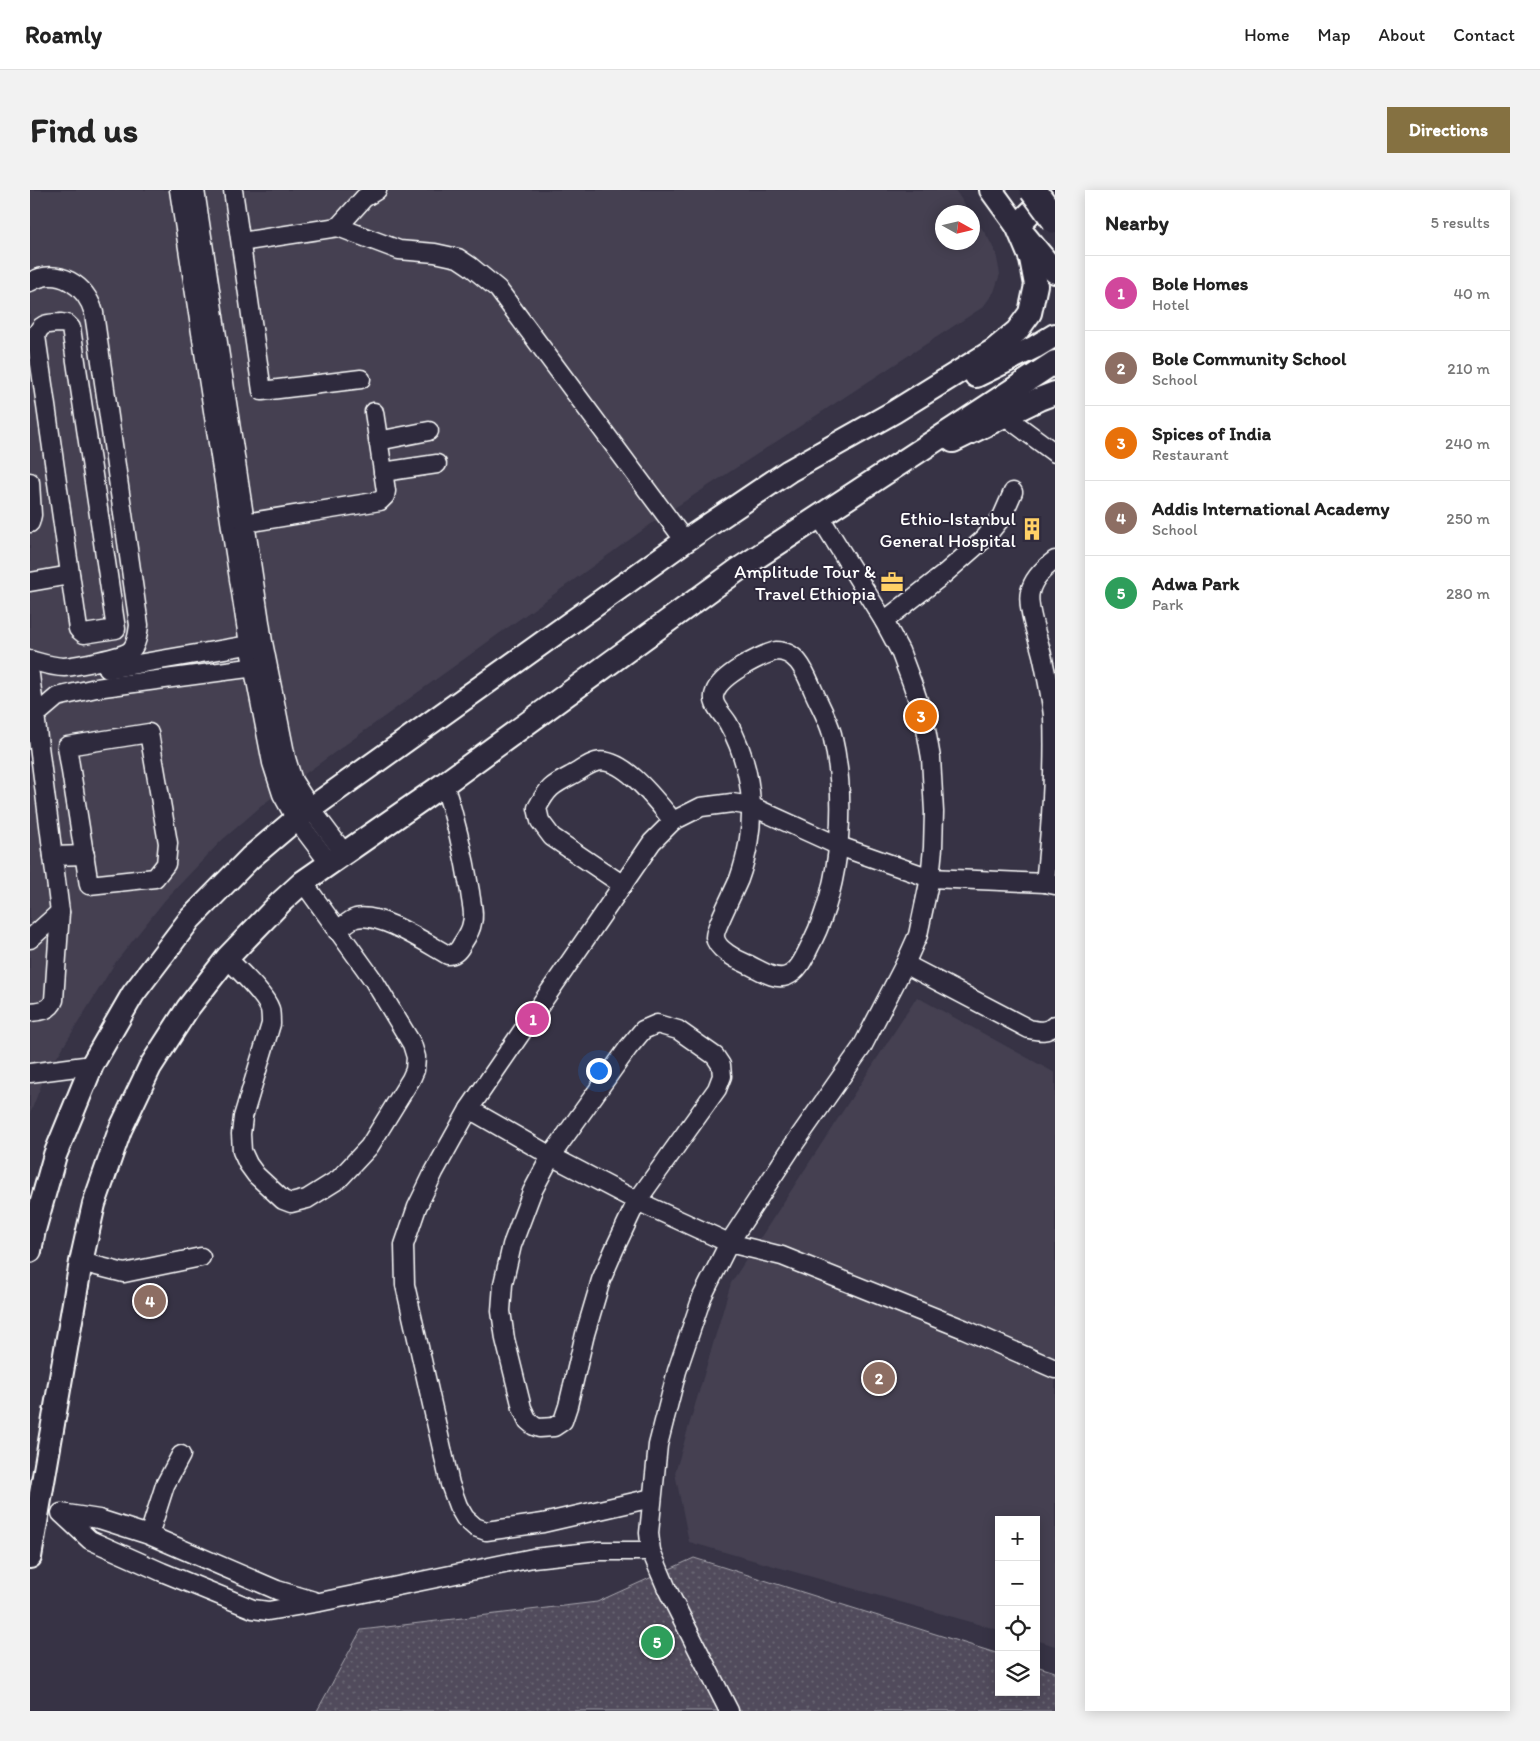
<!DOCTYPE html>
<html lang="en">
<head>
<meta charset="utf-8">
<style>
	body { margin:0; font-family:Itim,sans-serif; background:#f2f2f2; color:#222 }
	.controls { position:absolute; right:15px; bottom:15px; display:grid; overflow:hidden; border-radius:0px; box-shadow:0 2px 12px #0003 }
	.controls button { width:45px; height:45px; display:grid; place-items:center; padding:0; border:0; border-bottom:1px solid #e0e0e0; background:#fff; color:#222; font:25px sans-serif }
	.compass { position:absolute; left:905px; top:15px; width:45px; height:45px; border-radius:50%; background:#fff; box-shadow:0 2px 12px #0003; rotate:98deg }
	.you { position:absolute; left:568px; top:880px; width:18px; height:18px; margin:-12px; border:4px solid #fff; border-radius:50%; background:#1a73e8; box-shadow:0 0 0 8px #1a73e833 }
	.badge { display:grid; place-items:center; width:32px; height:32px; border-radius:50%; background:#857141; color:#fff; font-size:16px; font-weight:700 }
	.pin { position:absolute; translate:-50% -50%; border:2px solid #fff; box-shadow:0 1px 5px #0006 }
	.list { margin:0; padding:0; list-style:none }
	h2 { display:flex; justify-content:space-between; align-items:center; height:65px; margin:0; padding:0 20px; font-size:21px }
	h2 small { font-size:16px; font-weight:400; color:#767676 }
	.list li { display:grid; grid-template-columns:32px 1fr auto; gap:15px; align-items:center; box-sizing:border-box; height:75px; padding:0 20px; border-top:1px solid #e0e0e0 }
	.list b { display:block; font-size:19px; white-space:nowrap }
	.list p { margin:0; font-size:16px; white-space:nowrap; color:#767676 }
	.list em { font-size:16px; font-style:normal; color:#767676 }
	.icon { flex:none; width:28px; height:28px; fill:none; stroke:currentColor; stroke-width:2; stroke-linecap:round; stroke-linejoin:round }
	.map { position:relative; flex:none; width:1025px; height:1521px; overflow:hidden; border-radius:0px }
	header { display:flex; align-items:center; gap:30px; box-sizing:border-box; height:70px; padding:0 25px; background:#fff; border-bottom:1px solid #e0e0e0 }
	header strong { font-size:24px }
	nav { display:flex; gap:28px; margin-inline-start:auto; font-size:18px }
	.intro { display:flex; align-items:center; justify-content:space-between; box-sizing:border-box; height:120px; padding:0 30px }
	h1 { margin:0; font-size:35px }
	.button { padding:12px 22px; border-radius:0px; background:#857141; color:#fff; font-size:18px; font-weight:700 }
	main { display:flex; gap:30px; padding:0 30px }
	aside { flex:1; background:#fff; border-radius:0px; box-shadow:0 2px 12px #0003 }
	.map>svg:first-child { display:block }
	.built { fill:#444051 }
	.park { fill:url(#park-dots); stroke:#a8a6ae }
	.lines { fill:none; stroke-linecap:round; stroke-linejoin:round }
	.minor-casing { stroke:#fff; stroke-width:21 }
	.major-casing { stroke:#fff; stroke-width:26 }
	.minor { stroke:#2f2a3d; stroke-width:18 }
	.major { stroke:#2f2a3d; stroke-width:22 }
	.highway-bridge-casing { stroke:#fff; stroke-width:30; stroke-linecap:butt }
	.highway-bridge { stroke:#2f2a3d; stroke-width:26 }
	.labels { text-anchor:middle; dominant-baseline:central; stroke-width:4; stroke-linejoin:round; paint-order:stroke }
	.poi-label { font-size:19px; fill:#fff; stroke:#2f2a3d; text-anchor:end }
</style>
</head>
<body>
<header>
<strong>Roamly</strong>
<nav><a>Home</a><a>Map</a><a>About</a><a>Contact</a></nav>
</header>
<div class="intro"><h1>Find us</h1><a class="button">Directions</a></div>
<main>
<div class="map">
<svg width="1025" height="1521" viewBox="0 0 1025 1521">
	<defs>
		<pattern id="park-dots" width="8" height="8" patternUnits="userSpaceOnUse" patternTransform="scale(1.25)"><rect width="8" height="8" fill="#514c5c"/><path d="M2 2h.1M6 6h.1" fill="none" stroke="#6b6774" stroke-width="1.8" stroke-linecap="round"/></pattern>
	</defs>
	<rect width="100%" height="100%" fill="#373345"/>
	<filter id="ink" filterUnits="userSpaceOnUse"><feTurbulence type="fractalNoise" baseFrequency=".02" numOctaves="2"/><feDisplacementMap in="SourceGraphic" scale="10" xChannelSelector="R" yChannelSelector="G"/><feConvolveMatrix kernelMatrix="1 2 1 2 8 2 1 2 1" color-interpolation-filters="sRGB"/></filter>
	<g filter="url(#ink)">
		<!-- built -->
		<g class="built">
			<path d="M0,0H925L940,22H912V52H942L943,26L957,46L966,63L970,84L964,102L953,117L635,324L236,612L191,651L135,710L85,773L14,888L0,924Z"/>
			<path d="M887,807L1025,883V1456L1006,1450V1330H969V1440L659,1352L645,1283L701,1093Z"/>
		</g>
		<!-- park -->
		<path class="park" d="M664,1368L969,1464V1502H1006V1476L1025,1482V1521H287L331,1440L567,1412Z"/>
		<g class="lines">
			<defs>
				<g id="minor">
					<path d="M149,0L219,454L242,573L252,604L266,629L300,674"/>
					<path d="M165,0L233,452L256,568L263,591L281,619L314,663"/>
					<path d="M203,0L232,201L331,189"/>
					<path d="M308,37L369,60L405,63L428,68L440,76L468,99L655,351"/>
					<path d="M211,52L308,37L334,8L347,0"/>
					<path d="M0,92C28,76 56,95 64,123L109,435C108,443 107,454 101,460C94,467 46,476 34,477C23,477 11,473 0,470"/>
					<path d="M31,133L37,134L41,138L86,439L54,444L48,439L6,146C11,132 18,134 31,133Z"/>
					<path d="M975,226L1025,263"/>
					<path d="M348,251L399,241"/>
					<path d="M353,282L407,274"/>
					<path d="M0,292L2,325L0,333"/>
					<path d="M215,333L350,311L355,306L356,301L344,222"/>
					<path d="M0,392L40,385"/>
					<path d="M854,431L913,385L954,349L972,327L983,302"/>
					<path d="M746,461C768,461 775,482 783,500C789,514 798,529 802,544C817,608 812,692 782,752C776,763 770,781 757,786C744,791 729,779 717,774C707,770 686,759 685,747C684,740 705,699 709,689C717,667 722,639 721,615C720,587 712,558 698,533C692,523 680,514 685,502C691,485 729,466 746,461Z"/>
					<path d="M78,479L230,453"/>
					<path d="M0,485L30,722L24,810C20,821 10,821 0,822"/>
					<path d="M0,530L27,507L66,498L234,476"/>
					<path d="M119,543L138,653L136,674L125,688L59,695L37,556Z"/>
					<path d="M23,666L55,665"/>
					<path d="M1015,693C1021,638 1025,582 1023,526C1021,507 1017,488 1013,469C1010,453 996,418 1000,402C1003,388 1014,378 1025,370"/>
					<path d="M593,695L522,647L510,631L507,618C518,597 523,595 542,585C550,581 558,574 566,572C593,565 628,613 643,631"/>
					<path d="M307,741C312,737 319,730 326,728C350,722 396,753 418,765C425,765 429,760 432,754C436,748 441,741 442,733C445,724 441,712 440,702C434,665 426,630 414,594"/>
					<path d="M0,749L30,722"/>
					<path d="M197,768C208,780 235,804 240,819C241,824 241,829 241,834L213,927L211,944L212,961L218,974L226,985L253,1010L261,1013L277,1009L309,989L339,957L381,889L385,880L386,867L382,854L344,791L273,692"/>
					<path d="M875,774L999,839C1009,841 1017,843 1025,835"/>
					<path d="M627,834L648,840L685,866L691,875L692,886L687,899L607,1011L584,1060L571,1090L555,1144L538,1216L533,1231L524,1237L509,1238L504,1236L498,1231L492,1218L475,1149L471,1121L473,1094L482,1055L502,1002L521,966L598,858L613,840Z"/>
					<path d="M0,883L62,875"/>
					<path d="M439,919L521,966L607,1011L699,1053L752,1066L934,1139L1025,1179"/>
					<path d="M51,1072L94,1083L171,1067"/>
					<path d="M622,1308L513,1333L456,1341L445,1337L435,1328L428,1316L420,1294L375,1095L374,1055L387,1017L404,982L439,919L622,652L643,631L671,617L702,613L721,616L809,656L900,688L1015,693L1025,695"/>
					<path d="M31,1323L69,1329L119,1345L247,1400L284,1411"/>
					<path d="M32,1324L60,1350L132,1382L223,1419L238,1421L290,1412L503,1368L569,1361H621"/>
					<path d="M119,1345L135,1295L151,1265"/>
					<path d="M699,1521L637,1399L621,1361L619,1343L628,1255L647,1181L672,1107L699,1053L762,957L832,857L875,774L888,745L900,688L903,658L904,622L901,568L894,528L882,493L870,461L854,431L790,327"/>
				</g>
				<g id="major">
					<path d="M961,0L987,36L1025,82"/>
					<path d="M946,186L1005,157L1025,145"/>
					<path d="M923,251L1009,209L1025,203"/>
					<path d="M0,1061L4,1040L25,965L62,875L103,804L160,729L220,668L266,629L655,351L759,281L864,222L964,160L987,141L1000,123L1006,95L1001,69L987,36L1023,0"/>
					<path d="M0,1367L51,1072L64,1014L90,940L120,877L158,818L197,768L251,712L273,692L414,594L709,379L1025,172"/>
				</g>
			</defs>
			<!-- minor casing -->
			<use href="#minor" class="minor-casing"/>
			<!-- major casing -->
			<use href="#major" class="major-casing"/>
			<!-- minor -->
			<use href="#minor" class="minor"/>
			<!-- major -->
			<use href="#major" class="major"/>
			<defs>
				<path id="highway-bridge" d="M1003,0L1025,30"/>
			</defs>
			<!-- highway-bridge casing -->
			<use href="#highway-bridge" class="highway-bridge-casing"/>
			<!-- highway-bridge -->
			<use href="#highway-bridge" class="highway-bridge"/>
		</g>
	</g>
	<!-- icons -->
	<defs>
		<symbol id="building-bare" viewBox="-9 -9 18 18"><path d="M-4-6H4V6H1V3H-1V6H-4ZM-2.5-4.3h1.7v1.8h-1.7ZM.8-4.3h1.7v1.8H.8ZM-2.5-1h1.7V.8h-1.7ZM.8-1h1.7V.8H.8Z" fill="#ffd166" stroke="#2f2a3d" stroke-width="2.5" paint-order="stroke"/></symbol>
		<symbol id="office-bare" viewBox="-9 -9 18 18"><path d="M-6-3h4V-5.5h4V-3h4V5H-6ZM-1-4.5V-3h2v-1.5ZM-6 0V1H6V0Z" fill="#ffd166" stroke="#2f2a3d" stroke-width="2.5" paint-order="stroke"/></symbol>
	</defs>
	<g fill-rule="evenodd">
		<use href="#building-bare" x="986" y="323" width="32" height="32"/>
		<use href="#office-bare" x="846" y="376" width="32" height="32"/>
	</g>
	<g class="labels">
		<!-- poi labels -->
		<g class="poi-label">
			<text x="986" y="328">Ethio-Istanbul<tspan x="986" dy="22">General Hospital</tspan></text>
			<text x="846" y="381">Amplitude Tour &amp;<tspan x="846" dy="22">Travel Ethiopia</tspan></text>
		</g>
	</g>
</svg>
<div class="controls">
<button>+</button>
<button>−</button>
<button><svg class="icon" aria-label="locate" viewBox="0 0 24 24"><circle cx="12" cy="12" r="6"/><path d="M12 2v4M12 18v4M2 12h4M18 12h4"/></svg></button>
<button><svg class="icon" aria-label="layers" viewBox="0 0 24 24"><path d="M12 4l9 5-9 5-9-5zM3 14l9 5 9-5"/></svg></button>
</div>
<svg class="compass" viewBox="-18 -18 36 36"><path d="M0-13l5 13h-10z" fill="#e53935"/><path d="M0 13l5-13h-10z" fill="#767676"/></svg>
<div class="you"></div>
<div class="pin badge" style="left:503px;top:829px;background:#d1479c">1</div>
<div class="pin badge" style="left:849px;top:1188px;background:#8d6e63">2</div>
<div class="pin badge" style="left:891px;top:526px;background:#e8710a">3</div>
<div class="pin badge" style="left:120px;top:1111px;background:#8d6e63">4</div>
<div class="pin badge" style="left:627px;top:1452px;background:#2e9e5b">5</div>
</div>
<aside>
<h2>Nearby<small>5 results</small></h2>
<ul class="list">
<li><span class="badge" style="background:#d1479c">1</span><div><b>Bole Homes</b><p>Hotel</p></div><em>40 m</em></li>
<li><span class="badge" style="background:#8d6e63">2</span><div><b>Bole Community School</b><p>School</p></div><em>210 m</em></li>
<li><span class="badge" style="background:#e8710a">3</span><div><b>Spices of India</b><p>Restaurant</p></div><em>240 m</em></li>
<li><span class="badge" style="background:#8d6e63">4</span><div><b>Addis International Academy</b><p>School</p></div><em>250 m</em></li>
<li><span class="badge" style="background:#2e9e5b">5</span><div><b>Adwa Park</b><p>Park</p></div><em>280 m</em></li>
</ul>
</aside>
</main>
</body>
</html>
